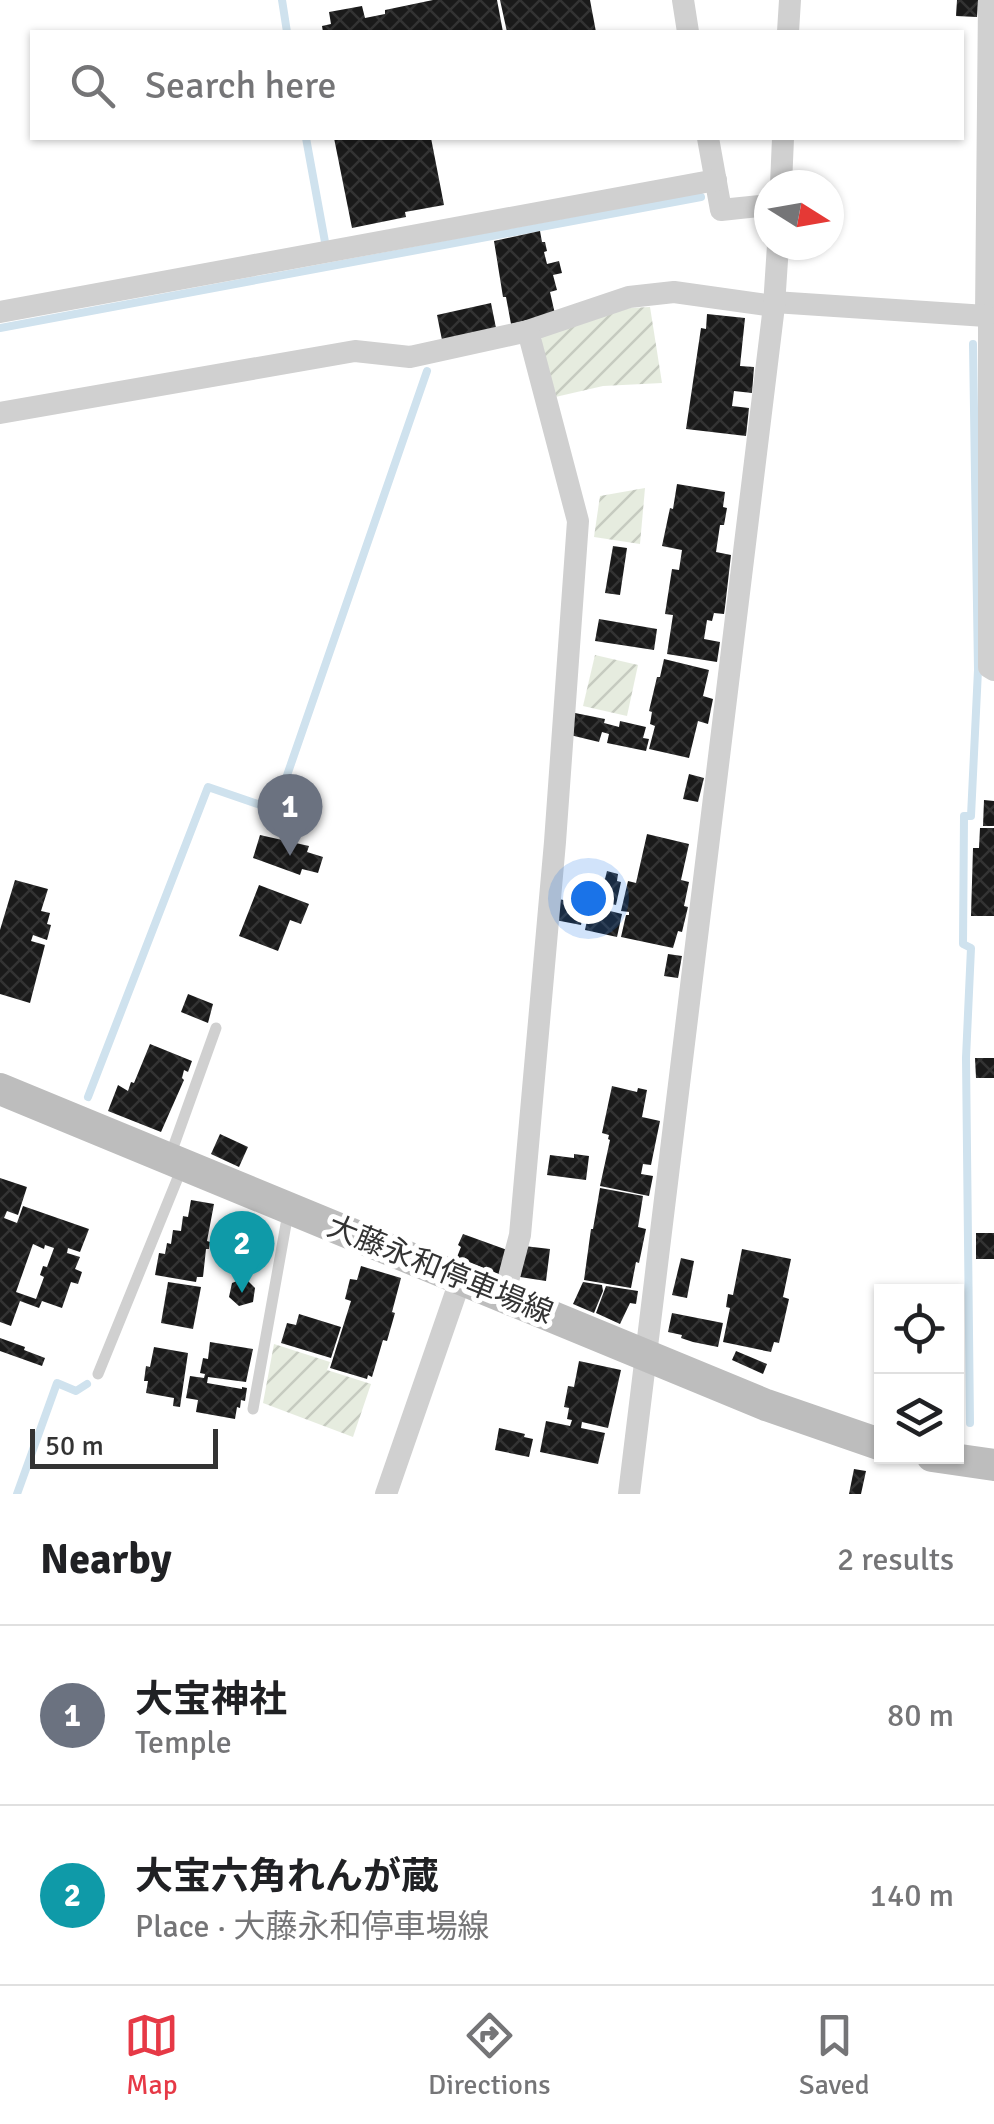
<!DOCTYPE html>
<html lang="en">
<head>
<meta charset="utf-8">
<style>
	body { margin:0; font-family:Signika,"Noto Sans JP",sans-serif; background:#f2f2f2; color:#202124 }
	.controls { position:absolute; right:30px; bottom:30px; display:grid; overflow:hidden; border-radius:0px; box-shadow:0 2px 8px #0004 }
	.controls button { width:90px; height:90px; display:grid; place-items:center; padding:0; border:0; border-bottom:2px solid #e0e0e0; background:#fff; color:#202124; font:50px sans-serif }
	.compass { position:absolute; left:754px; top:170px; width:90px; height:90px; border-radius:50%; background:#fff; box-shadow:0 2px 8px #0004; rotate:101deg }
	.scale { position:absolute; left:30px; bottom:25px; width:188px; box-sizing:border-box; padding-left:10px; border:5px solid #333; border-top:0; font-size:28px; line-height:35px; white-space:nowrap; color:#333; -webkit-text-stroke:8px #fff; paint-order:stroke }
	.you { position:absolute; left:588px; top:898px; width:35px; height:35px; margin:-25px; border:8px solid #fff; border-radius:50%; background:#1a73e8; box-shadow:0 0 0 15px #1a73e833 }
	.badge { display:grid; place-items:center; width:65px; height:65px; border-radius:50%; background:#e63946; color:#fff; font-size:32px; font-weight:700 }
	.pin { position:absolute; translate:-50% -82px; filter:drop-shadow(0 2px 5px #0008) }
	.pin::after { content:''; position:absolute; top:52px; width:35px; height:30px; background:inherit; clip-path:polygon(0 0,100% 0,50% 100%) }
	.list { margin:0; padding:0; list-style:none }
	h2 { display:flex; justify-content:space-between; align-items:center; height:130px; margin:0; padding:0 40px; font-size:42px }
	h2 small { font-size:32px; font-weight:400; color:#757577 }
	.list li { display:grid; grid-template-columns:65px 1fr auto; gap:30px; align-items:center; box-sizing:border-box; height:180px; padding:0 40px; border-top:2px solid #e0e0e0 }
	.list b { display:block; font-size:38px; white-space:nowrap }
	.list p { margin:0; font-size:32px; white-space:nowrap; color:#757577 }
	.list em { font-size:32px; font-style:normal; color:#757577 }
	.icon { flex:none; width:55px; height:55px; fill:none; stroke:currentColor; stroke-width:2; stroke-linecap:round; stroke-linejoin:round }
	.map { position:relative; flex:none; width:994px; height:1494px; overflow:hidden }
	.search { position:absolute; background:#fff; box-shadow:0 2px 8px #0004; left:30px; right:30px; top:30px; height:110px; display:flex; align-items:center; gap:25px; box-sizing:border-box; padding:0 35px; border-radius:0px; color:#757577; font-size:38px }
	.sheet { height:490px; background:#fff }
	nav { display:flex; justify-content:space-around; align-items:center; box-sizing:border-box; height:140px; border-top:2px solid #e0e0e0; background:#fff; font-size:28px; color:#757577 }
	nav a { display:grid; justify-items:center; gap:5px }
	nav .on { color:#e63946 }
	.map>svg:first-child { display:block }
	.garden { fill:url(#garden-furrows) }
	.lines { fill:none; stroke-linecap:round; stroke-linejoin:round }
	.stream { stroke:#cfe2ee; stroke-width:8 }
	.building { fill:url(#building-cross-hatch); fill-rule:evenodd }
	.lane { stroke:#d0d0d0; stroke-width:11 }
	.street { stroke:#d0d0d0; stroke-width:22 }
	.secondary { stroke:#bdbdbd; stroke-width:32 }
	.labels { text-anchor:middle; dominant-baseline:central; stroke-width:10; stroke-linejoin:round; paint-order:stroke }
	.street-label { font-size:30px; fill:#333; stroke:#fff }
</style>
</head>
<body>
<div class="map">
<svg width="994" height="1494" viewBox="0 0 994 1494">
	<defs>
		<pattern id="garden-furrows" width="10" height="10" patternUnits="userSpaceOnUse" patternTransform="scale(2.5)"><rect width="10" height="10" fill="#e6ecdf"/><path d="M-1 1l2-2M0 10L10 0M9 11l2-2" fill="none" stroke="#c6cbc0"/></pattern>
		<pattern id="building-cross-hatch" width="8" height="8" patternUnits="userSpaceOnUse" patternTransform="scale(2.5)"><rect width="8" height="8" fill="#1a1a1a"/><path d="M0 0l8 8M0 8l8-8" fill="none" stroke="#333"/></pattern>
	</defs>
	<rect width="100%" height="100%" fill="#fff"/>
	<!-- garden -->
	<g class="garden">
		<path d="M650,307L662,383L603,386L551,398L538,346L544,333L630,308Z"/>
		<path d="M645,488L640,544L594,537L600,496Z"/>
		<path d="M595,655L638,665L627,716L583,706Z"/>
		<path d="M274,1344L330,1362L327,1370L371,1384L353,1437L263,1403Z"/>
	</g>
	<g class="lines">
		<!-- stream -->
		<g class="stream">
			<path d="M282,0L287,32"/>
			<path d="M306,138L325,242"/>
			<path d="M0,328L701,197"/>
			<path d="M88,1097L208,787L275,810L427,371"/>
			<path d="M970,1423L966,1058L971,948L963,944L964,816H971L978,670L973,344"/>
			<path d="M17,1494L57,1383L76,1391L87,1384"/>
		</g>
	</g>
	<!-- building -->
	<g class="building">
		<path d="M433,0H497L503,32H323L322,26L331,24L329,12L362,6L365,18L385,14V10Z"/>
		<path d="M500,0H590L596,32H507Z"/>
		<path d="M957,0H978L977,17L956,16Z"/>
		<path d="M334,138H431L444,205L405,212L406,217L352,228Z"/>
		<path d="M540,231L542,242H545L547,251L544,252L547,264L559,261L562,273L553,275L557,290L550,292L555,314L511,324L506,297H503L494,241Z"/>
		<path d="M491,303L496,328L442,340L437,315Z"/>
		<path d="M707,314L745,318L740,366L754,367L752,393L734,391L732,406L749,408L746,436L686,429L701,328L706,329Z"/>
		<path d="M677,484L725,492L723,507L727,508L724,525H720L716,552L731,555L725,607L724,614L714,613L712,621L707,620L704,639L720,642L717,662L667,654L673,615L665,614L672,569L679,570L682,550L662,546L670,508L673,509Z"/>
		<path d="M613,546L627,548L620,595L605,593Z"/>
		<path d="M599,619L657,629L654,650L595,641Z"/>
		<path d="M664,659L709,670L703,696L713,699L708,724L698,721L689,758L649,749L655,726L650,724L652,712L649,711L657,677H660Z"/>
		<path d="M575,713L605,719L604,723L619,727L620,721L646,727L643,738L649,739L646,751L607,743L609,734L602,732L599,742L570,735Z"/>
		<path d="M689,774L704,778L698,802L683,799Z"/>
		<path d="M984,800L994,801V826H983Z"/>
		<path d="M980,828H994V916H971L973,848H979Z"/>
		<path d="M647,834L689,844L681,880L689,882L684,906L688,907L682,932L678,931L673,948L621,937L626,915H629V912L621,911L628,881L636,883Z"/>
		<path d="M260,835L309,846L307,852L323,857L318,873L302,869L300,875L253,858Z"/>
		<path d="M607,871L618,874L617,881L621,882L616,905L592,900L597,877L605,879Z"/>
		<path d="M15,880L48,889L41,911L50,913L47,924L51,925L47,940L33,935L31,941L45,945L30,1003L0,994V930Z"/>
		<path d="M259,885L309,904L301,924L290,920L278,951L239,936Z"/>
		<path d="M559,899L585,905L581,925L555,920Z"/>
		<path d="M590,906L622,914L617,937L585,930Z"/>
		<path d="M668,954L682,956L678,978L664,976Z"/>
		<path d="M188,994L213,1004L208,1023L181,1012Z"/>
		<path d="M150,1044L192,1061L188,1072L184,1070L182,1078L184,1080L161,1132L108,1111L118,1085L128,1091L131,1082L134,1083Z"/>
		<path d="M975,1058H994V1078H976Z"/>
		<path d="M612,1086L637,1092L638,1088L647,1090L642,1117L660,1121L651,1165L643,1164L641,1174L653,1176L649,1196L600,1186L610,1140L608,1139L609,1135L602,1133Z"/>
		<path d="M220,1134L248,1147L239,1167L211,1154Z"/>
		<path d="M574,1154L589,1156L586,1180L547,1175L550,1155L574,1158Z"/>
		<path d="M0,1178L27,1187L18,1215L7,1211L4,1218L17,1223L23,1206L89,1229L80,1252L68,1248L67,1253L80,1257L75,1269L82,1272L78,1284L71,1282L62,1308L42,1301L39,1308L20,1301L11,1326L0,1322ZM33,1244L44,1249L45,1245L54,1248L47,1267L43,1266L40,1275L44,1277L36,1299L16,1292Z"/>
		<path d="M600,1188L643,1196L638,1227L646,1229L639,1263L636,1262L631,1288L584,1280L591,1229H593Z"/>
		<path d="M191,1200L214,1204L207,1241L210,1242L209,1249H206L203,1277H197L196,1282L155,1275L159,1253L165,1254L167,1243L171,1244L173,1230L181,1231L183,1216L188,1217Z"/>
		<path d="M233,1218L254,1221L251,1238L230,1235Z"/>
		<rect x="976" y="1233" width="18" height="26"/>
		<path d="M463,1234L510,1251L501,1275L457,1257L461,1247L458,1245Z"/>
		<path d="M524,1246L550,1249L546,1281L520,1277Z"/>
		<path d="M742,1249L791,1259L783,1297L789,1299L779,1343L774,1342L771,1352L723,1342L730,1308L726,1307L728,1294L733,1295Z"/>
		<path d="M681,1258L694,1261L687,1298L672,1295Z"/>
		<path d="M361,1266L401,1278L392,1312L395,1313L387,1341L383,1340L372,1377L368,1375L367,1379L330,1368L351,1301L345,1299L350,1279L357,1280Z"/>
		<path d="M245,1278L255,1288L253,1302L239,1306L229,1297L232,1283Z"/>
		<path d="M168,1282L201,1287L193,1329L161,1323Z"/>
		<path d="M583,1282L602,1285L603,1291L594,1313L573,1304Z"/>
		<path d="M606,1286L638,1291L636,1304L630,1303L620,1324L596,1313Z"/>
		<path d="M672,1313L723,1323L718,1347L693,1342L681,1338L682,1335L668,1332Z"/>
		<path d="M299,1314L341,1327L331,1358L281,1343L287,1323L296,1325Z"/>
		<path d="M0,1338L25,1347L24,1350L45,1358L42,1366L0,1351Z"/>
		<path d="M210,1342L253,1349L246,1382L208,1377L207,1383L242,1389V1387L247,1388L245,1401L241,1400L240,1408L237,1407L235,1419L196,1412L198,1400L186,1398L190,1376L204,1378L205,1374L200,1373L203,1358L208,1359Z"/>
		<path d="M154,1347L188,1353L180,1407L173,1406L174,1398L146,1393L148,1381H144L146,1366L150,1367Z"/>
		<path d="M736,1351L767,1364L763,1374L732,1360Z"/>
		<path d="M579,1361L621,1370L608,1428L582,1422L581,1428L605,1433L598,1464L540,1452L546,1421L570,1426L572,1420L567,1419L569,1408L564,1407L568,1386L574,1387Z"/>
		<path d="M499,1428L525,1434L524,1437L533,1439L529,1457L495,1450Z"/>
		<path d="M854,1469L866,1471L861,1494H849Z"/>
	</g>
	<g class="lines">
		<!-- lane -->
		<g class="lane">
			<path d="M170,1156L216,1028"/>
			<path d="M98,1374L181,1170"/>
			<path d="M253,1409L288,1213"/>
		</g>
		<!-- street -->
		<g class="street">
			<path d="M683,0L688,32"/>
			<path d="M989,0L986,316L989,322V667L994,670"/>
			<path d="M788,32L790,0"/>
			<path d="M708,138L721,210L769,205"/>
			<path d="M781,185L783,138"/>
			<path d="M774,302L986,316"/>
			<path d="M0,312L716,180"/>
			<path d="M0,413L355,351L410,357L528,331L629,297L674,292L774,306"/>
			<path d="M504,1296L520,1235L555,842L578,521L528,331"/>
			<path d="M386,1494L461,1278"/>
			<path d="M629,1494L774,306L778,245"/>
		</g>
		<!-- secondary -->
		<g class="secondary">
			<path d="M0,1089L766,1405L882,1445"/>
			<path d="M932,1456L994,1465"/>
		</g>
	</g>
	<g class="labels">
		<!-- street labels -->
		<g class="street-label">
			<text transform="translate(440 1270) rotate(22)">大藤永和停車場線</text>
		</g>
	</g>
</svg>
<div class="controls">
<button><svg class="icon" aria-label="locate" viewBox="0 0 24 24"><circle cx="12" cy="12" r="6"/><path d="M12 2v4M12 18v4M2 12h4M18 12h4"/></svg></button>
<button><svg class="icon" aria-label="layers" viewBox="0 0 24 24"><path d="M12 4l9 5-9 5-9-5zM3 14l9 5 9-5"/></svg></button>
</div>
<svg class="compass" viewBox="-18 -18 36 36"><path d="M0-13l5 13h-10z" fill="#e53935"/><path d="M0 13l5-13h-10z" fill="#757577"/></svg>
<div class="scale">50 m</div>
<div class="you"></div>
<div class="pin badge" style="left:290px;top:856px;background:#6b7280">1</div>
<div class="pin badge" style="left:242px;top:1293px;background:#0f9aa8">2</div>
<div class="search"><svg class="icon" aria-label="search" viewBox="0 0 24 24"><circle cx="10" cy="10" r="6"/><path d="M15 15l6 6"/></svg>Search here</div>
</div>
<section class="sheet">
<h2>Nearby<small>2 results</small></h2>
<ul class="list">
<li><span class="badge" style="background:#6b7280">1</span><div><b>大宝神社</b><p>Temple</p></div><em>80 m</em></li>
<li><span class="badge" style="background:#0f9aa8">2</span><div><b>大宝六角れんが蔵</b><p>Place · 大藤永和停車場線</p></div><em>140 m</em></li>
</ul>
</section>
<nav>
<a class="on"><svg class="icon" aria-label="map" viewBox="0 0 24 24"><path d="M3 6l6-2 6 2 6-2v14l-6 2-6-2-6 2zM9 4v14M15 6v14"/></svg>Map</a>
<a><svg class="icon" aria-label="directions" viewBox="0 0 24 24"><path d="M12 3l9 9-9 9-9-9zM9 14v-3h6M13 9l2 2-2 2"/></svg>Directions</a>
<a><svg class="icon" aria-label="saved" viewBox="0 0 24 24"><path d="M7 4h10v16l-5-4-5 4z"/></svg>Saved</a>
</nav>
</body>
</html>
